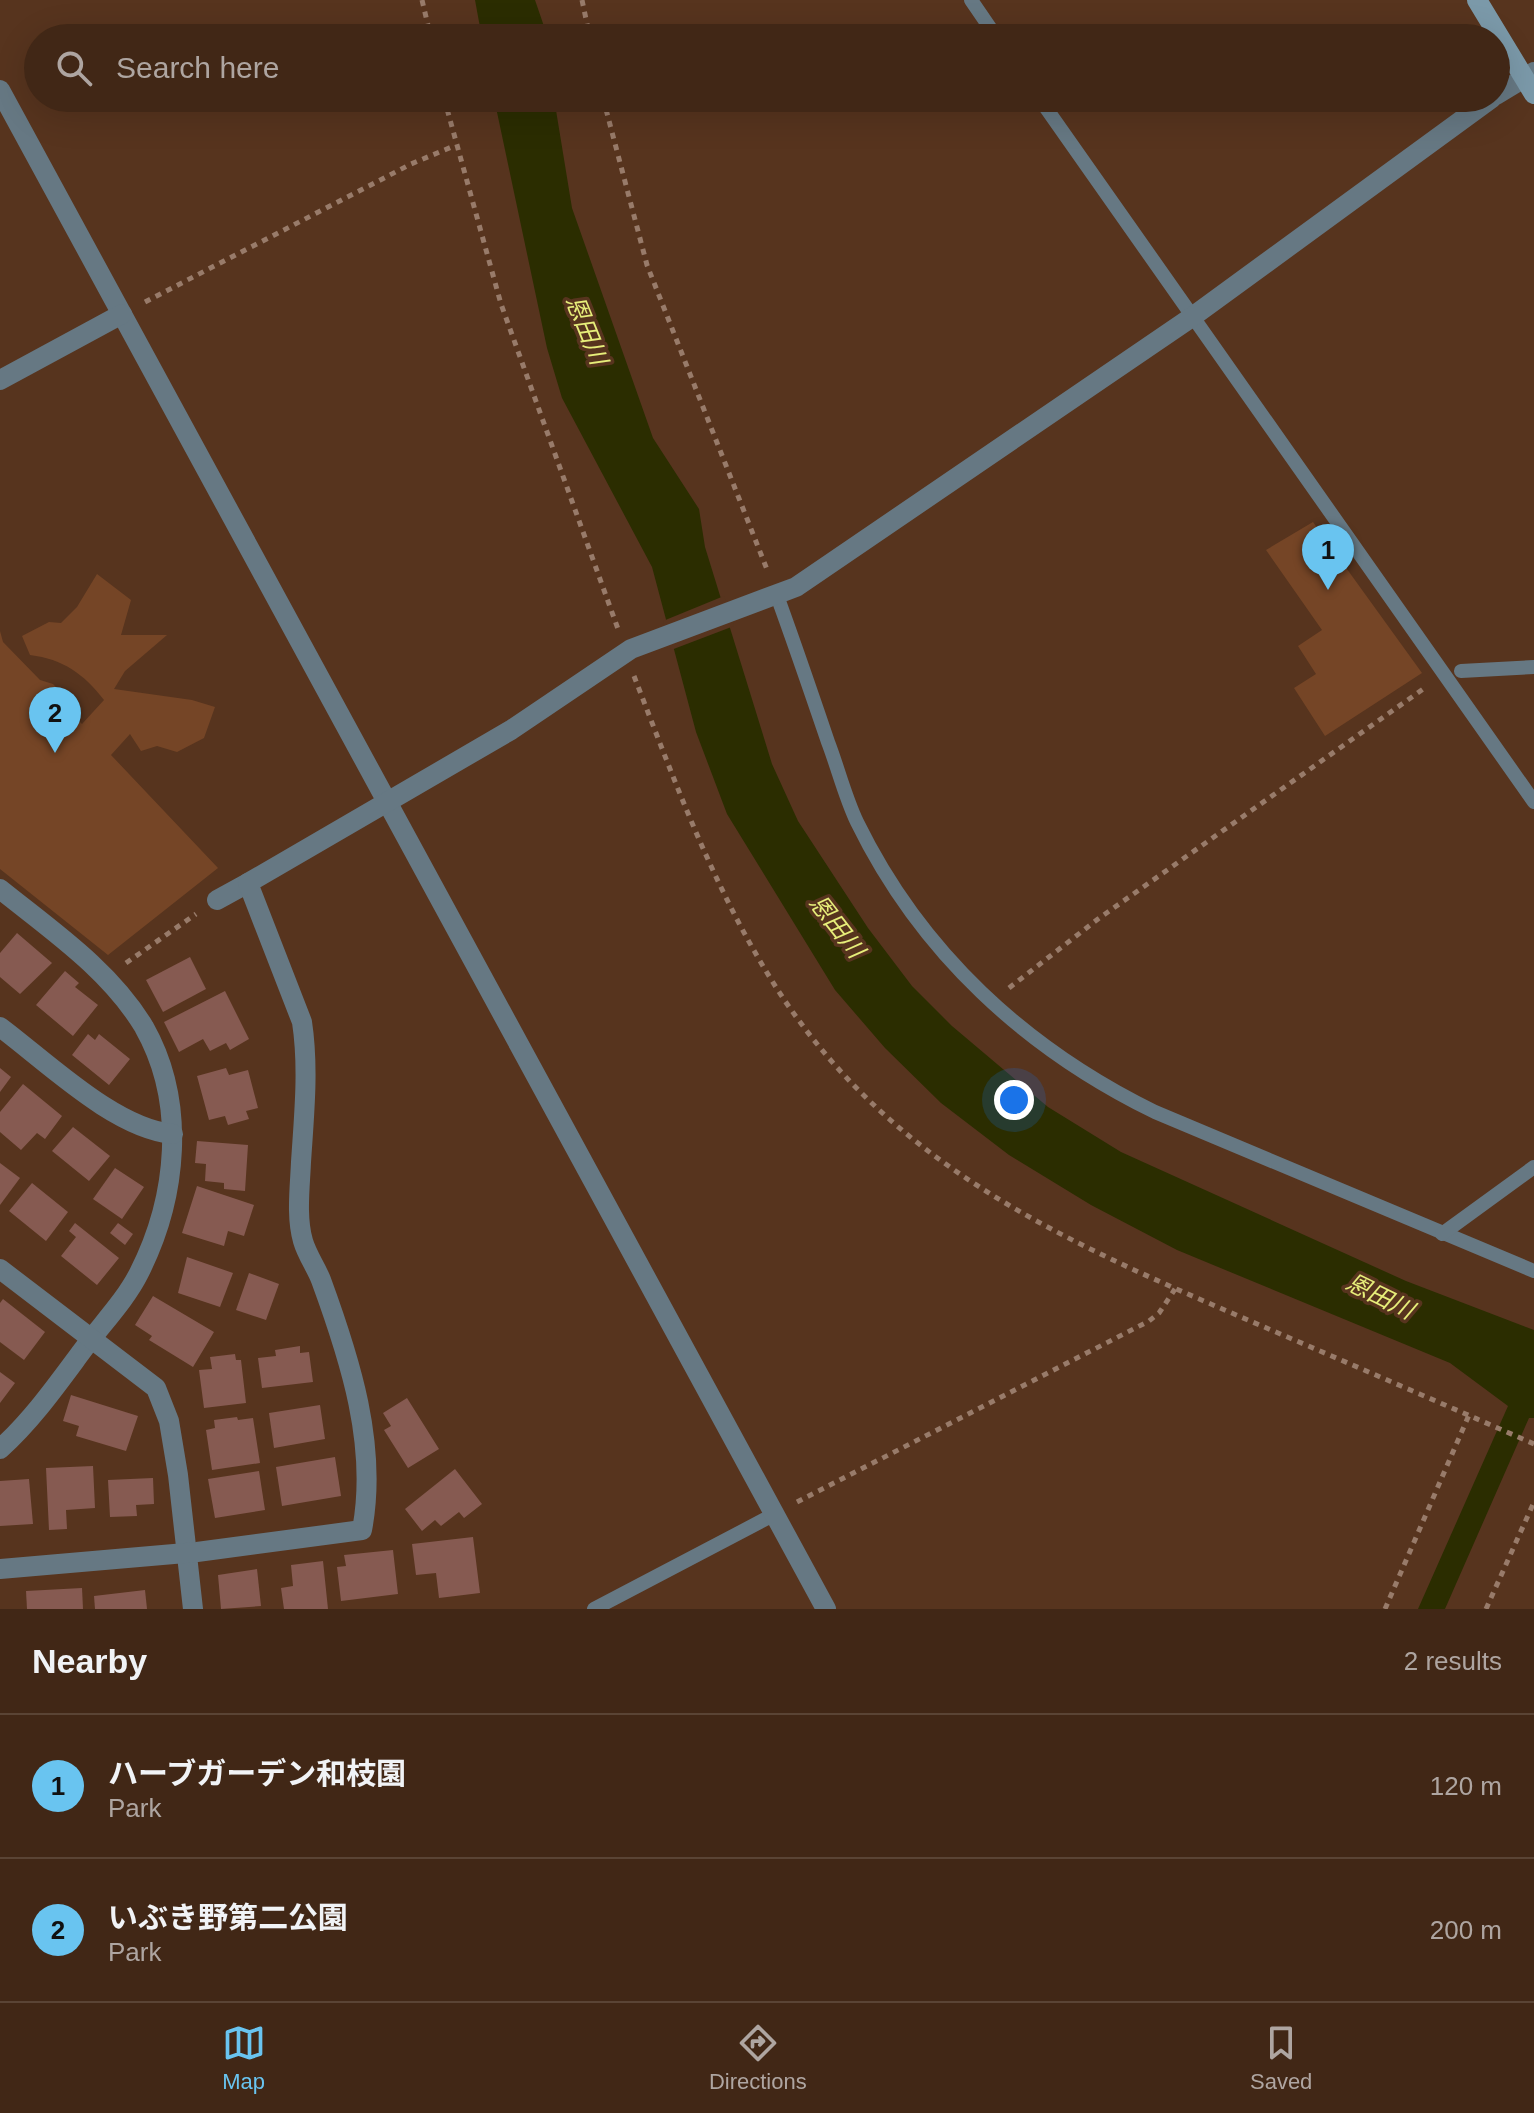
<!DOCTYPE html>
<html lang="en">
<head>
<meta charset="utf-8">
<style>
	body { margin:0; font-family:Arial,"Noto Sans JP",sans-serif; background:#482f1f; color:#f1f3f6 }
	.you { position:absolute; left:1014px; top:1100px; width:28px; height:28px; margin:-20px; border:6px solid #fff; border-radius:50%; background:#1a73e8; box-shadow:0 0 0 12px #1a73e833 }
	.badge { display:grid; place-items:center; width:52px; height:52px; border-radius:50%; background:#69c4f0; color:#111; font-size:26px; font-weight:700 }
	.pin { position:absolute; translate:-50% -66px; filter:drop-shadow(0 2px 4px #0008) }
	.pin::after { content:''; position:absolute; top:42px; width:28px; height:24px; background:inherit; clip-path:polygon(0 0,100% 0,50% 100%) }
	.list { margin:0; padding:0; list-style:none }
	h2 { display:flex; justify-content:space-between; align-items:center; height:104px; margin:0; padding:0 32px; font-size:34px }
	h2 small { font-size:26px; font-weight:400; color:#aea5a1 }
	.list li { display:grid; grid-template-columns:52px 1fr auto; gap:24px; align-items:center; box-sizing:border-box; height:144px; padding:0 32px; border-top:2px solid #5a4435 }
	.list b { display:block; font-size:30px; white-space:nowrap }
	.list p { margin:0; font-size:26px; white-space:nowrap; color:#aea5a1 }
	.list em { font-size:26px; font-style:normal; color:#aea5a1 }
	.icon { flex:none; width:44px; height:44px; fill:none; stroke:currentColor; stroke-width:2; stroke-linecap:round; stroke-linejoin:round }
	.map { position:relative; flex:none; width:1534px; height:1609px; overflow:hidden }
	.search { position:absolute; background:#412716; box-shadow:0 8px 32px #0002; left:24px; right:24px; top:24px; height:88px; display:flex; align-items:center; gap:20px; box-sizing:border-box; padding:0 28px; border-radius:44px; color:#aea5a1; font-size:30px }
	.sheet { height:392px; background:#412716 }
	nav { display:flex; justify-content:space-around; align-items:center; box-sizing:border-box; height:112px; border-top:2px solid #5a4435; background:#412716; font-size:22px; color:#aea5a1 }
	nav a { display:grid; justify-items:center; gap:4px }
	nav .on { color:#69c4f0 }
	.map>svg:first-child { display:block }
	.green { fill:#754526 }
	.water { fill:#2b2d00 }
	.pier { fill:#57341e }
	.building { fill:#865a51 }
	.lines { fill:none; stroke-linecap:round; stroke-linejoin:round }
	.path { stroke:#987b6a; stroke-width:5; stroke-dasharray:6 6; stroke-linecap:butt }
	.lane { stroke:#667883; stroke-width:14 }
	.street { stroke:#667883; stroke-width:20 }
	.secondary { stroke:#7b99a9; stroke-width:20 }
	.labels { text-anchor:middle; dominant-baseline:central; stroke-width:7; stroke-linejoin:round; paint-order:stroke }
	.water-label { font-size:24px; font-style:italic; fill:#e7ee7a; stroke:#57341e }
</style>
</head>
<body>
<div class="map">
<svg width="1534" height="1609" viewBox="0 0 1534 1609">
	<rect width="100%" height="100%" fill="#57341e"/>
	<!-- green -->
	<g class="green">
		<path d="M1313,522L1422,673L1325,736L1294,688L1316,674L1298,646L1322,630L1266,550Z"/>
		<path d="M97,574L131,600L121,635H167L125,671L114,689L192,700L215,707L204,738L177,752L157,746L141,751L130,734L111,755L218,868L108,955L0,869V631L3,642L40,680L53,684L68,700L66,708L82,724L104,700C84,674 63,659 30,655L22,636L49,622L61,623L77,607Z"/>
	</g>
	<!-- water -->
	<g class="water">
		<path d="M475,0H535L548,38H482Z"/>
		<path d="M494,98H554L572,208L653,438L699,509L705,547L772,764L798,821L868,928L912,986L952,1026L1048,1107L1121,1152L1406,1281L1534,1330V1418H1529L1445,1609H1418L1508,1406L1450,1363L1177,1250L1091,1205L1009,1155L941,1103L885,1048L835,990L727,814L696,732L652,567L562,398L547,348Z"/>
	</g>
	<!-- pier -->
	<path class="pier" d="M724,596L734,626L671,650L663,621Z"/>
	<!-- building -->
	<g class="building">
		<path d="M17,933L52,963L20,994L0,977V953Z"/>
		<path d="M190,957L206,989L163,1012L146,980Z"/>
		<path d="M65,971L79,983L75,987L98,1005L73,1036L36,1005Z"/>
		<path d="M225,991L249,1039L230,1050L226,1043L210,1051L203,1039L179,1052L164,1022Z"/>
		<path d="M88,1034L95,1040L99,1034L130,1059L109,1085L72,1055Z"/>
		<path d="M0,1068L11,1077L0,1092Z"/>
		<path d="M226,1068L229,1075L248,1070L258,1108L246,1111L249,1119L228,1125L225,1116L209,1120L197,1076Z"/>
		<path d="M23,1084L62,1116L45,1139L37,1133L21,1150L0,1132V1112Z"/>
		<path d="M73,1127L110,1156L89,1181L52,1151Z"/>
		<path d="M197,1141L248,1145L245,1191L224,1189V1183L205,1181L206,1164L195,1163Z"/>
		<path d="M0,1163L20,1178L0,1205Z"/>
		<path d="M115,1168L144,1187L122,1219L93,1199Z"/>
		<path d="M32,1183L68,1212L46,1241L9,1211Z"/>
		<path d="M197,1186L254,1205L244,1236L228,1231L224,1246L182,1233Z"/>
		<path d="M75,1223L119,1258L97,1285L61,1256L76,1237L69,1231Z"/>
		<path d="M118,1223L133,1234L125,1245L110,1233Z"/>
		<path d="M187,1257L233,1273L220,1307L178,1293Z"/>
		<path d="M249,1273L279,1284L266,1320L236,1310Z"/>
		<path d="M153,1296L214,1332L193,1367L149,1340L152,1336L135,1325Z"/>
		<path d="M3,1299L45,1332L24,1360L0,1342V1303Z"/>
		<path d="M300,1346V1353L309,1352L313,1382L262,1388L258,1358L276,1356L275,1350Z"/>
		<path d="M235,1354L236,1360H241L246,1403L204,1408L199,1370L212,1369L210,1357Z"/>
		<path d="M0,1372L15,1383L0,1403Z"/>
		<path d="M71,1395L138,1416L126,1451L76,1436L79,1426L63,1421Z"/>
		<path d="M407,1398L439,1449L408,1468L384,1430L391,1426L383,1413Z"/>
		<path d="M320,1405L325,1439L274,1448L269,1413Z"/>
		<path d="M237,1417L238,1420L253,1418L260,1463L212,1470L206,1430L215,1428L214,1420Z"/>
		<path d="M335,1457L341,1496L282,1506L276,1467Z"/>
		<path d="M93,1466L95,1508L66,1510L67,1529L49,1530L46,1468Z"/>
		<path d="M455,1469L482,1504L464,1518L459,1512L441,1526L435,1520L422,1531L405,1509Z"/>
		<path d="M259,1471L265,1510L215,1518L208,1479Z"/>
		<path d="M153,1478L154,1504L136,1505L137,1516L110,1517L108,1480Z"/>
		<path d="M29,1479L33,1524L0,1526V1481Z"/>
		<path d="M473,1537L480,1593L439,1598L436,1573L416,1575L412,1544Z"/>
		<path d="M393,1550L398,1594L341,1601L337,1567L346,1566L344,1555Z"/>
		<path d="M323,1561L328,1609H284L281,1588L293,1586L291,1565Z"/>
		<path d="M257,1569L261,1606L221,1609L218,1575Z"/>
		<path d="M82,1588L83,1609H27L26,1591Z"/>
		<path d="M145,1590L147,1609H95L94,1596Z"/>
	</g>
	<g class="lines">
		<!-- path -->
		<g class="path">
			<path d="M422,0L431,38"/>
			<path d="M582,0L590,38"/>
			<path d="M444,98L501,304L618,629"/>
			<path d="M603,98L647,265L768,572"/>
			<path d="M145,302L411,164L454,146"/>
			<path d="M634,676C677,787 717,898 783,998C898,1169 1066,1242 1248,1320C1343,1361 1439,1402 1534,1444"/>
			<path d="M126,963L196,914"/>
			<path d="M1009,988L1098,919L1426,687"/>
			<path d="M797,1502L1149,1321L1159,1313L1175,1289"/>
			<path d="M1385,1609L1469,1415"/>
			<path d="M1486,1609L1534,1502"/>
		</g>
		<!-- lane -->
		<g class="lane">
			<path d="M971,0L997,38"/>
			<path d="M1039,98L1534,802"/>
			<path d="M776,593C794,642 811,692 828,742C838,768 845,797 857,822C921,953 1026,1049 1155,1112L1534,1271"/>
			<path d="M1461,671L1534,667"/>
			<path d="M1442,1234L1534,1167"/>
			<path d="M594,1609L775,1514"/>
		</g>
		<!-- street -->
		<g class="street">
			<path d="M0,90L826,1609"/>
			<path d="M1496,95L1534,72"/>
			<path d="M0,380L122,314"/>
			<path d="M0,889C51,930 110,970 144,1027C187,1103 177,1198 139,1273C125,1301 100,1326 82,1351C56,1386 32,1420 0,1449"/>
			<path d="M217,900L248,883"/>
			<path d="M0,1027C47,1062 115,1129 173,1134"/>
			<path d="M0,1269L156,1388L169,1421L178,1475L193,1609"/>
			<path d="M0,1569L197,1552L362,1530C378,1446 350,1359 321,1280C316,1267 307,1255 303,1241C296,1217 300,1187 301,1162C304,1116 309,1068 302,1022L248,883L511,730L631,649L796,587L1192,317L1492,98"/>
		</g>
		<!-- secondary -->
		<path class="secondary" d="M1477,0L1534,94"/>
	</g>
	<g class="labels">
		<!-- water labels -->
		<g class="water-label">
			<text transform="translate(587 330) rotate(68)">恩田川</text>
			<text transform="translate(837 926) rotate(52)">恩田川</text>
			<text transform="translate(1380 1296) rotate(26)">恩田川</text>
		</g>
	</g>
</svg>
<div class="you"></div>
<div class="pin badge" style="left:1328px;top:590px">1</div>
<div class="pin badge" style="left:55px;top:753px">2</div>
<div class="search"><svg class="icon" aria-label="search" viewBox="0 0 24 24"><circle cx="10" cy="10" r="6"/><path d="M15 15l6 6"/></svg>Search here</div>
</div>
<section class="sheet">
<h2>Nearby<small>2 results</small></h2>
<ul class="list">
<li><span class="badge">1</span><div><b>ハーブガーデン和枝園</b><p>Park</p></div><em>120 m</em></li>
<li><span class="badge">2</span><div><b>いぶき野第二公園</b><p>Park</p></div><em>200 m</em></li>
</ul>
</section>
<nav>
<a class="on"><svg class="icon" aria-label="map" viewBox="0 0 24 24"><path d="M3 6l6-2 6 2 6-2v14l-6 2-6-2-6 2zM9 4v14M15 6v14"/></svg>Map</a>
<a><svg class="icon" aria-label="directions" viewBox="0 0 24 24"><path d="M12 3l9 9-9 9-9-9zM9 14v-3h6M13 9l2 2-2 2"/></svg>Directions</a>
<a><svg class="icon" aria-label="saved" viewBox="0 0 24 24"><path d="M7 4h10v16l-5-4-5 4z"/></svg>Saved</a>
</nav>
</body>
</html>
